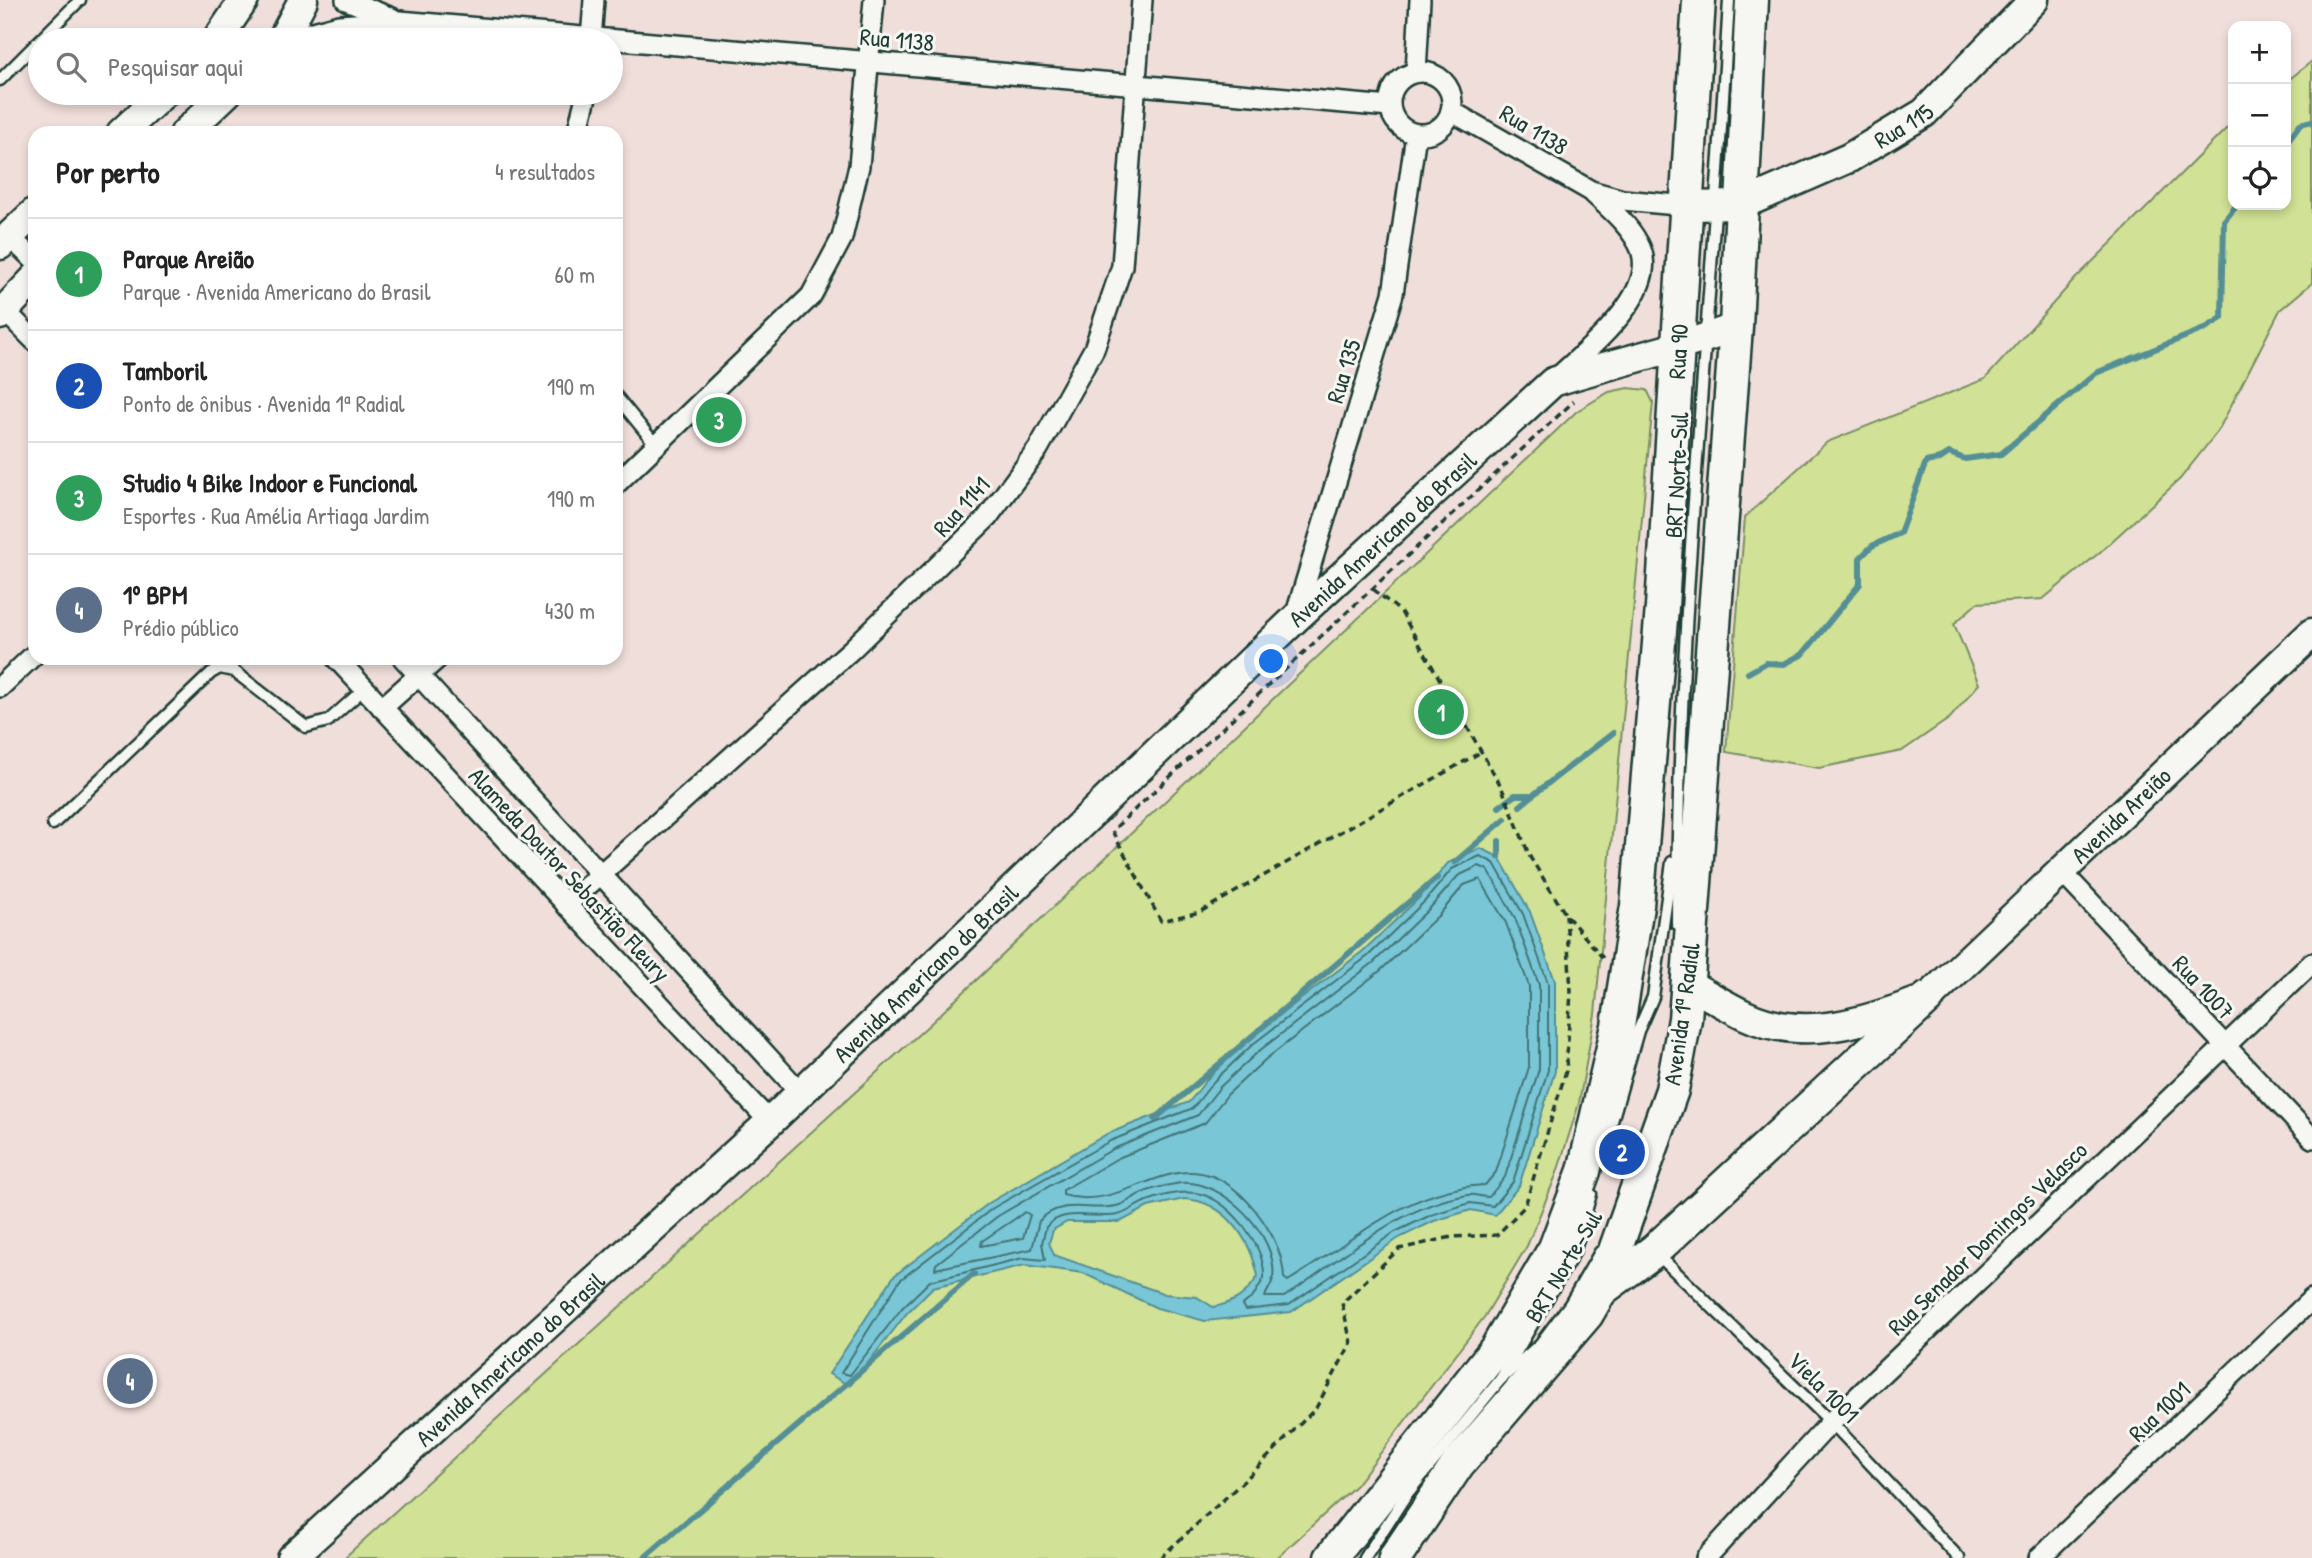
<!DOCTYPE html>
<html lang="pt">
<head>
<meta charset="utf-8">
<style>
	body { margin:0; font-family:"Patrick Hand",sans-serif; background:#f6f6f6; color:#222 }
	.controls { position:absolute; right:21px; top:21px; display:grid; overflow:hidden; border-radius:14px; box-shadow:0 4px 10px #0003 }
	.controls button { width:63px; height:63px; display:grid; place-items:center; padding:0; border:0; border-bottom:2px solid #e0e0e0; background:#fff; color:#222; font:35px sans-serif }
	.you { position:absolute; left:1272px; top:662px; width:24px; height:24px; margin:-18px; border:5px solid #fff; border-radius:50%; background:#1a73e8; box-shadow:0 0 0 10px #1a73e833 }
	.badge { display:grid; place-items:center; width:46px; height:46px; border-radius:50%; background:#1f3d34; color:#fff; font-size:23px; font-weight:700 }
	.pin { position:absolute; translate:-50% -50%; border:4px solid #fff; box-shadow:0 2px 7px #0006 }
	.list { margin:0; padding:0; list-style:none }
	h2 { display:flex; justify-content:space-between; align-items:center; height:91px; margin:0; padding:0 28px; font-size:30px }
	h2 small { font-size:23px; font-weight:400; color:#767676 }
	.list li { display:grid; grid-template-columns:46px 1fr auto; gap:21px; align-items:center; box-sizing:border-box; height:112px; padding:0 28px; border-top:2px solid #e0e0e0 }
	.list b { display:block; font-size:26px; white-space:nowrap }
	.list p { margin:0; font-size:23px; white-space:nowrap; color:#767676 }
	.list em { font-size:23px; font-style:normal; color:#767676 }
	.icon { flex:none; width:38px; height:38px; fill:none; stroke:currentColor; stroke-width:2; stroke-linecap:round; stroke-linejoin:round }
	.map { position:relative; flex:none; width:2312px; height:1558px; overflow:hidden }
	.search { position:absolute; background:#fff; box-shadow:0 4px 10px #0003; left:28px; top:28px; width:595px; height:77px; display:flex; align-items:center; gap:18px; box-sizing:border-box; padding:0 24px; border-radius:38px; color:#767676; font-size:26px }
	.panel { position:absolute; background:#fff; box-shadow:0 4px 10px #0003; left:28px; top:126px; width:595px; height:539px; border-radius:21px }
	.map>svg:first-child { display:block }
	.green { fill:#d1e195; stroke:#788f64; stroke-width:2 }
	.water { fill:#79c6d7; stroke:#558f96; stroke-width:2; fill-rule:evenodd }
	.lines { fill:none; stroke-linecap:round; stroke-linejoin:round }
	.shore { stroke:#437475; stroke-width:2 }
	.stream { stroke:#558f96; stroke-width:6 }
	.lane-casing { stroke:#1f3d34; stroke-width:15 }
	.street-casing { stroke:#1f3d34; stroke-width:24 }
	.secondary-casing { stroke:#1f3d34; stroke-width:33 }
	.primary-casing { stroke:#1f3d34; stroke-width:37 }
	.path { stroke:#1f3d34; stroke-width:3.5; stroke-dasharray:7 5; stroke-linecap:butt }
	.lane { stroke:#f6f6f2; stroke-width:10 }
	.street { stroke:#f6f6f2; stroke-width:19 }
	.secondary { stroke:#f6f6f2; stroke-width:28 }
	.primary { stroke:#f6f6f2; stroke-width:32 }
	.labels { text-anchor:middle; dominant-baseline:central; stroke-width:6; stroke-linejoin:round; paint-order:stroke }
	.street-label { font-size:24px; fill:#1f3d34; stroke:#f6f6f2 }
</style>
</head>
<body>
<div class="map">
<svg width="2312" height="1558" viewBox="0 0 2312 1558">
	<rect width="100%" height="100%" fill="#f0deda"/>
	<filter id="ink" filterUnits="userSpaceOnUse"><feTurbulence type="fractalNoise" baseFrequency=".0143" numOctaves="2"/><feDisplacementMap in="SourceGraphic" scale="14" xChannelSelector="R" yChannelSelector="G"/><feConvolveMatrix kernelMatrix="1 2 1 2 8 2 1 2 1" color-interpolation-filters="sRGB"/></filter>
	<g filter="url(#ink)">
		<!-- green -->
		<g class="green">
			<path d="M2312,61V283L2280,310L2218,431L2180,479L2099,553L2043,599L1977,603L1954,624L1979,684L1950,718L1902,751L1819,768L1726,752L1745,517L1827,442L1985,379L2075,279L2233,122V205H2286V82Z"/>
			<path d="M1628,388L1647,390L1653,402L1595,1014L1579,1103L1557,1173L1527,1246L1485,1316L1356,1485L1277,1558H344L931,1023L1577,411L1609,392Z"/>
		</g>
		<!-- water -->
		<path class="water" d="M1480,848L1499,857L1530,912L1555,981V1071L1519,1186L1495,1215L1471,1210L1434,1221L1399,1238L1291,1312L1205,1321L1157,1308L1083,1273L1025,1265L933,1287L907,1313L850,1386L829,1374L894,1276L989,1203L1107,1134L1189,1102L1209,1077L1249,1039L1363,951L1420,897L1448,863ZM1184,1199C1225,1201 1250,1238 1258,1276C1246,1295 1235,1303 1213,1307L1197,1297L1165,1294L1054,1255L1049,1243L1053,1230L1067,1222H1120L1148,1207Z"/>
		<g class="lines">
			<!-- shore -->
			<g class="shore">
				<path d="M1480,856L1494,863L1523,914L1548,983V1070L1513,1182L1493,1206L1470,1203L1431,1215L1395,1232L1289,1305L1245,1310L1242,1305L1253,1297L1264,1278C1265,1258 1254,1239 1242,1224C1213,1189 1189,1186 1147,1201C1137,1204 1128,1213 1118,1215C1094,1220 1064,1206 1046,1227L1042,1243L1045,1260L1023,1258L930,1281L902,1308L850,1375L841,1373L900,1280L993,1208L1110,1141L1193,1108L1214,1081L1253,1044L1368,956L1425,901L1452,869Z"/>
				<path d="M1479,866L1488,870L1515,918L1539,985V1069L1505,1177L1489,1197C1482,1197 1475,1194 1468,1195C1397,1206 1341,1260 1284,1297H1265C1267,1290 1272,1285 1273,1278C1279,1236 1222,1178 1181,1183C1168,1185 1151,1189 1140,1194C1132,1198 1124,1205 1116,1206C1089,1212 1061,1197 1039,1221L1032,1249L935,1269L936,1264L998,1216L1113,1149L1198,1115L1220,1087L1259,1051L1373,963L1431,907L1458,876Z"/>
				<path d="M1480,879L1506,923L1529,986V1067L1496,1172L1485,1185C1405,1189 1354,1241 1288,1281L1284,1278C1283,1252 1271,1230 1255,1210C1184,1123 1135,1216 1063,1195V1190L1118,1158L1205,1123L1228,1094L1266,1059L1380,971L1439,915L1464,885Z"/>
				<path d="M1025,1212L1030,1215L1023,1238L981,1246L982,1241Z"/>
			</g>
			<!-- stream -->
			<g class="stream">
				<path d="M2286,143L2300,124L2312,121"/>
				<path d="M1748,673L1766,663L1784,664L1803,654L1860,584V558L1872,546L1900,533L1926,462L1940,459L1949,453L1965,459L2001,454L2096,373L2204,329L2222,318L2224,221L2237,205"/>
				<path d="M1520,806L1532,796"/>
				<path d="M1499,807L1515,795H1533L1613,733"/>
				<path d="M1499,841V857"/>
				<path d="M1455,862L1505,819"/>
				<path d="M1155,1119L1437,878"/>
				<path d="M644,1558L974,1274"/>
			</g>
			<defs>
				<g id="lane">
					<path d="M0,80L80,0"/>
					<path d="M616,396L656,445"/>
					<path d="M53,824L211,673L220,668L234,671L306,727L328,721L364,689"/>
					<path d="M1677,924C1677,616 1712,308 1729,0"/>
					<path d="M1606,1142L1638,1031L1653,997L1672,862"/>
					<path d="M1656,1253L1831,1422L1959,1558"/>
					<path d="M1500,1380L1540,1344L1570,1304L1600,1252"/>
					<path d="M1365,1558L1406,1495L1500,1380L1574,1253L1591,1194"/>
				</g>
				<g id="street">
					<path d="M346,0L392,18"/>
					<path d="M282,40L339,25L400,21L1390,107"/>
					<path d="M591,40L594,0"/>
					<path d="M1416,72L1420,0"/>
					<circle cx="1421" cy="103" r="31"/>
					<path d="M1451,111L1591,191L1623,200L1688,206"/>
					<path d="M577,133L587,93"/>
					<path d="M9,236L35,261"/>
					<path d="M0,306L35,341"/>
					<path d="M1556,379C1586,350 1665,290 1638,243C1628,224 1609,208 1594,194"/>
					<path d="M616,484L811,296L842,238L859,166L874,0"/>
					<path d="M1295,617L1393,294L1416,134"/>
					<path d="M336,658L770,1122"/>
					<path d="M403,658L800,1092"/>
					<path d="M0,687L35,654"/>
					<path d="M382,708L438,658"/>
					<path d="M2060,870L2312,1138"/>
					<path d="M566,905L851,650L987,518L1038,449L1094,349L1122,266L1142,0"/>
					<path d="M1706,1558L1831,1422L2312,963"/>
					<path d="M2039,1558L2312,1299"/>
				</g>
				<g id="secondary">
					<path d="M217,40L244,0"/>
					<path d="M282,40L303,0"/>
					<path d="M121,133L164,93"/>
					<path d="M185,133L227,93"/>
					<path id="s1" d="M1688,206L1741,205L1849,158L1924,113L2034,0"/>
					<path d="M0,245L35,212"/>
					<path d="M0,315L35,278"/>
					<path id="s2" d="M1688,984C1707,994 1726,1006 1745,1015C1806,1044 1869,1020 1928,998L2312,633"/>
					<path id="s3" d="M291,1558L770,1122L1295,619L1553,382C1614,362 1677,350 1736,327"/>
				</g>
				<g id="primary">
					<path d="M1601,1290L1654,1251L1928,998"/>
					<path id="s4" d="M1331,1558L1496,1349L1555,1248L1584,1171L1618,1026L1637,906L1662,607L1699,0"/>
					<path d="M1395,1558L1458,1464L1587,1314L1601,1290L1672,1090L1685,1019L1736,327L1752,0"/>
				</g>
			</defs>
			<!-- lane casing -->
			<use href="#lane" class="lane-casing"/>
			<!-- street casing -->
			<use href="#street" class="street-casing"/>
			<!-- secondary casing -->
			<use href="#secondary" class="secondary-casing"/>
			<!-- primary casing -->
			<use href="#primary" class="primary-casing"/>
			<!-- path -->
			<g class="path">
				<path d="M1373,589L1401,612L1501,786L1530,857L1566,915L1603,958"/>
				<path d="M1116,827L1574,401"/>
				<path d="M1112,831L1161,921L1200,912L1481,752"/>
				<path d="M1160,1558L1246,1479L1316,1408L1351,1343L1342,1303L1399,1249L1452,1237L1497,1235L1525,1206L1566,1071L1571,991L1566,915"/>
			</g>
			<!-- lane -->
			<use href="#lane" class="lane"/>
			<!-- street -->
			<use href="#street" class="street"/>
			<!-- secondary -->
			<use href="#secondary" class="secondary"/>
			<!-- primary -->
			<use href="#primary" class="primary"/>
		</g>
	</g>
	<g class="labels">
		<!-- street labels -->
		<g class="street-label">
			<text transform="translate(897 39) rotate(5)">Rua 1138</text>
			<text stroke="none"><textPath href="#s1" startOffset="234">Rua 115</textPath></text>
			<text transform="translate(1534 129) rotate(31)">Rua 1138</text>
			<text stroke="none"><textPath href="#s4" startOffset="1292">Rua 90</textPath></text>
			<text transform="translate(1343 371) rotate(-73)">Rua 135</text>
			<text transform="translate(1676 475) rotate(-87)">BRT Norte-Sul</text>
			<text transform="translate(961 506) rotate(-48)">Rua 1141</text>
			<text stroke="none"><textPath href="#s3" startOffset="1493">Avenida Americano do Brasil</textPath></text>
			<text stroke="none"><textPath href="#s2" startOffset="520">Avenida Areião</textPath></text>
			<text transform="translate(570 874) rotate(47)">Alameda Doutor Sebastião Fleury</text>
			<text stroke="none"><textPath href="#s3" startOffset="863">Avenida Americano do Brasil</textPath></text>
			<text transform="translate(2204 987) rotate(47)">Rua 1007</text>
			<text transform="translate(1681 1014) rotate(-82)">Avenida 1ª Radial</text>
			<text transform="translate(1987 1238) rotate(-44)">Rua Senador Domingos Velasco</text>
			<text transform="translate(1563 1266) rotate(-59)">BRT Norte-Sul</text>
			<text stroke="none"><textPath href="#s3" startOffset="296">Avenida Americano do Brasil</textPath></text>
			<text transform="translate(1824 1387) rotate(45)">Viela 1001</text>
			<text transform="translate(2159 1411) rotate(-44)">Rua 1001</text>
		</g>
	</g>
</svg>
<div class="controls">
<button>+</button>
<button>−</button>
<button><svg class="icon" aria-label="locate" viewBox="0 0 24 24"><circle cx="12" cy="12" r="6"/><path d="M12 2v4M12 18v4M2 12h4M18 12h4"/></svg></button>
</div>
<div class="you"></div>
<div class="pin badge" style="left:1441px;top:712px;background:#2e9e5b">1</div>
<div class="pin badge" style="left:1622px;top:1152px;background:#1a4fb4">2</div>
<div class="pin badge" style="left:719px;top:420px;background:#2e9e5b">3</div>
<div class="pin badge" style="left:130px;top:1381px;background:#5c6f8a">4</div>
<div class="search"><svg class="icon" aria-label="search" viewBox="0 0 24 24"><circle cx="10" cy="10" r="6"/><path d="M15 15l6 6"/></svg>Pesquisar aqui</div>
<section class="panel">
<h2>Por perto<small>4 resultados</small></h2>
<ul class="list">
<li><span class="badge" style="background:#2e9e5b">1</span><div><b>Parque Areião</b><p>Parque · Avenida Americano do Brasil</p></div><em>60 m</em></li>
<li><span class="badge" style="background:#1a4fb4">2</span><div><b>Tamboril</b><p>Ponto de ônibus · Avenida 1ª Radial</p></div><em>190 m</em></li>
<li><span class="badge" style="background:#2e9e5b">3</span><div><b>Studio 4 Bike Indoor e Funcional</b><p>Esportes · Rua Amélia Artiaga Jardim</p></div><em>190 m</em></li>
<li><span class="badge" style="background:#5c6f8a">4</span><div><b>1º BPM</b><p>Prédio público</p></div><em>430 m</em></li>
</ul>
</section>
</div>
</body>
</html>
